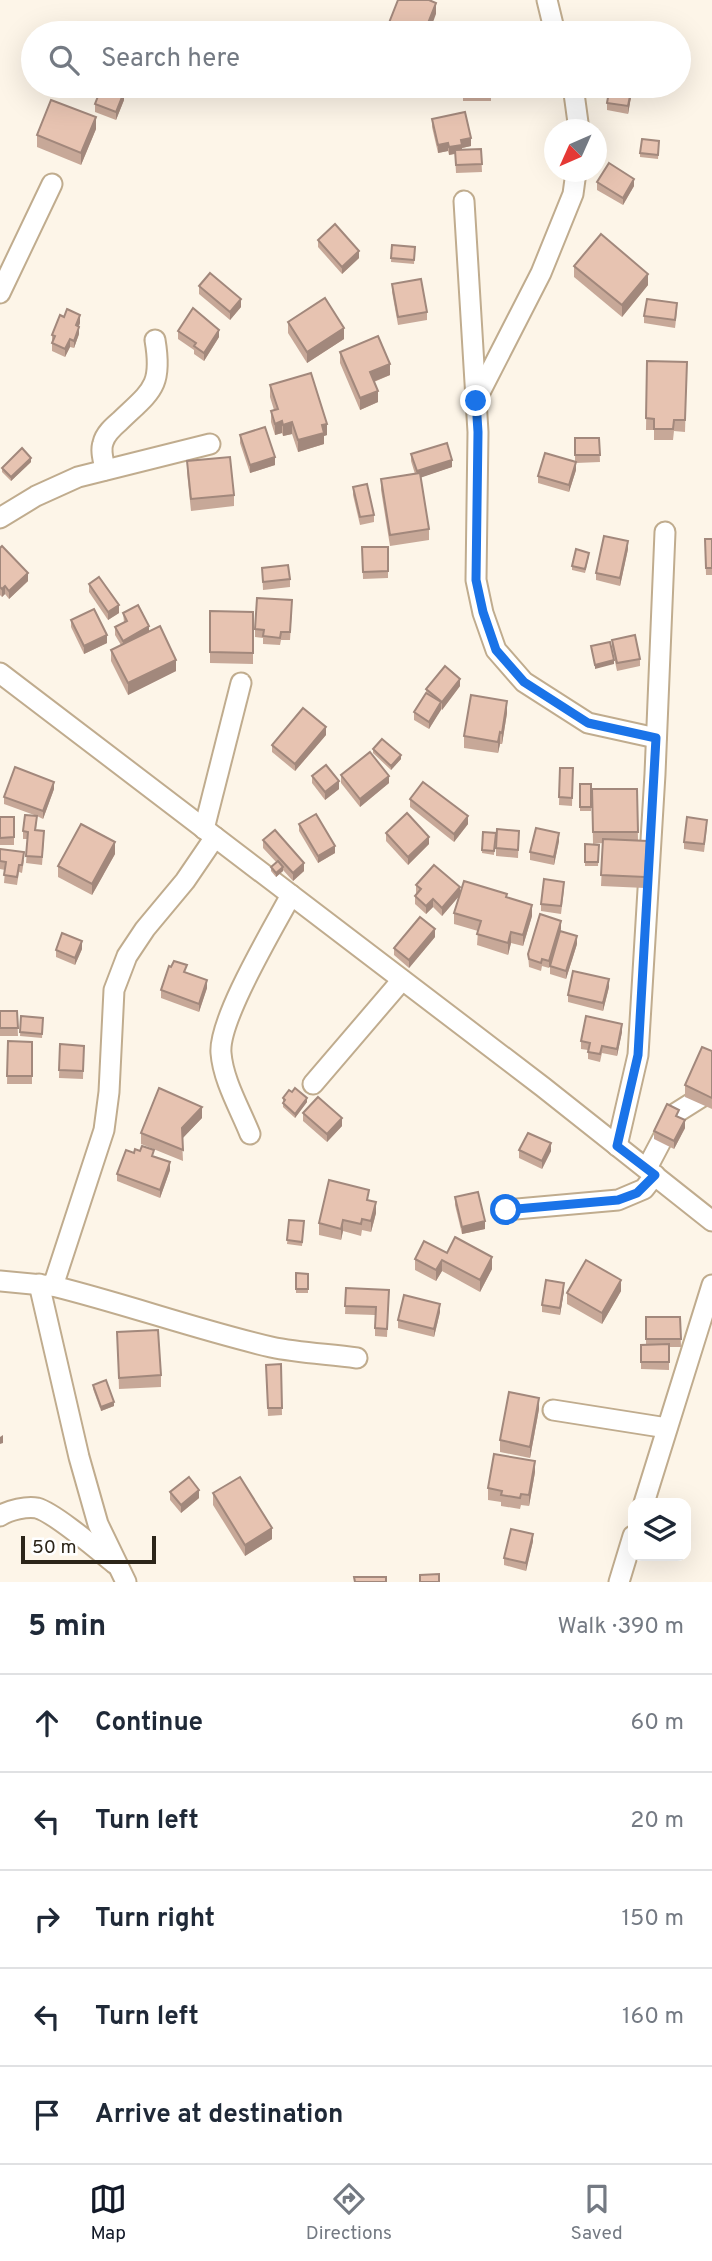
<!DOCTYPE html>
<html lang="en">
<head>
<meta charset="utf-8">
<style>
	body { margin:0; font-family:Overpass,sans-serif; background:#f2f2f3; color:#1f2937 }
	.controls { position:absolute; right:21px; bottom:21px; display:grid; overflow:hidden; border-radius:14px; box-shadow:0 7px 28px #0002 }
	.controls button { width:63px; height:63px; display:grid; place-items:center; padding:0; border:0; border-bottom:2px solid #e0e1e3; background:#fff; color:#1f2937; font:35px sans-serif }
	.compass { position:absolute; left:544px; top:119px; width:63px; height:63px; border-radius:50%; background:#fff; box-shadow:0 7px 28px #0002; rotate:225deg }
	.scale { position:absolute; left:21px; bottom:18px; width:135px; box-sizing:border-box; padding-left:7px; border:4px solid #2c2519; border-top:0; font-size:19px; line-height:24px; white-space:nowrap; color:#2c2519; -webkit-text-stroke:5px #fff; paint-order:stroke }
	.stop { position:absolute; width:21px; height:21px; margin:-16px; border:5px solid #1a73e8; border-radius:50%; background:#fff }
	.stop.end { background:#1a73e8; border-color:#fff; box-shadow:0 2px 7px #0008 }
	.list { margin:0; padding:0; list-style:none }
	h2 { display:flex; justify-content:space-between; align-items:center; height:91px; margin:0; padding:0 28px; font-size:30px }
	h2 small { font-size:23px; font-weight:400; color:#747a83 }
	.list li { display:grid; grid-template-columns:46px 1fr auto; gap:21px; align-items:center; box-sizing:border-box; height:98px; padding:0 28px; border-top:2px solid #e0e1e3 }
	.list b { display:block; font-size:26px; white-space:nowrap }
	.list em { font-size:23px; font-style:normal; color:#747a83 }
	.icon { flex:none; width:38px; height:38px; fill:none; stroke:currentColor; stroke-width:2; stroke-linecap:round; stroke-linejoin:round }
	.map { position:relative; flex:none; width:712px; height:1582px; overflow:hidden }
	.search { position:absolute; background:#fff; box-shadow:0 7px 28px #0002; left:21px; right:21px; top:21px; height:77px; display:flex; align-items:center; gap:18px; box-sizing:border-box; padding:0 24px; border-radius:38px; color:#747a83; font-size:26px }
	.sheet { height:581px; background:#fff }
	nav { display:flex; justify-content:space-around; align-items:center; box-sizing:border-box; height:98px; border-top:2px solid #e0e1e3; background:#fff; font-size:19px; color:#747a83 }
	nav a { display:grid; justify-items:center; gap:4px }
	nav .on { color:#111827 }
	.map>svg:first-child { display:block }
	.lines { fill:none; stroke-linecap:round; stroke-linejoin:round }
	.minor-casing { stroke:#c0ac8e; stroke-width:23 }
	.minor { stroke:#fff; stroke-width:19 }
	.wall { fill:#c7a898 }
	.shaded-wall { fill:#a2887c }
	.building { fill:#e7c3b1; stroke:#a2887c; stroke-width:2 }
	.route { stroke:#1a73e8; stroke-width:9 }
</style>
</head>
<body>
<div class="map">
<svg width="712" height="1582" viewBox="0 0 712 1582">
	<rect width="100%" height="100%" fill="#fdf5e8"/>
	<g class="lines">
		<defs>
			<g id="minor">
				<path d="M547,0L555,33"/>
				<path d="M573,86L579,130"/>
				<path d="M464,201L478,432L476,580L483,613L496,650L524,682L588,723L656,738"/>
				<path d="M0,293L52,184"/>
				<path d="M476,400L541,273L573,194L576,172"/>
				<path d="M105,470C104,462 100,451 103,443C105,434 113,427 120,421C151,391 163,387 155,340"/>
				<path d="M0,518L36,496L78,477L210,444"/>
				<path d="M0,673L543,1087L712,1221"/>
				<path d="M204,829L241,683"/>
				<path d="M313,1084L402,980"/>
				<path d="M250,1134C240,1109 223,1080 221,1053C218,1020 274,927 291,895"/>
				<path d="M617,1146L638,1055L655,774L665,532"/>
				<path d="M647,1168L676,1113L703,1096L712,1088"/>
				<path d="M506,1210L618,1200L644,1189L655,1175"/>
				<path d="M0,1281L53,1286L104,1130L109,1092L114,990L127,956L145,929L185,881L215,837"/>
				<path d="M39,1284L79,1457L98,1524L126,1582"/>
				<path d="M53,1286C126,1304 198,1330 271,1347C299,1353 329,1354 357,1358"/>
				<path d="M553,1410L667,1428"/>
				<path d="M644,1503L712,1285"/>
				<path d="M0,1516C9,1510 27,1506 37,1508C55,1513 99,1551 115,1564"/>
				<path d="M619,1582L633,1536"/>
			</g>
		</defs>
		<!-- minor casing -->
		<use href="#minor" class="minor-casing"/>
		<!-- minor -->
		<use href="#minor" class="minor"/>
	</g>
	<!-- wall -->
	<g class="wall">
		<rect x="463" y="86" width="28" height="15"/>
		<path d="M580,86H602L600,94L580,87Z"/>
		<path d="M633,86L628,114L607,110V103Z"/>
		<path d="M124,100L116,120L95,112V104Z"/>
		<path d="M432,119L471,146L462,148V150L481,149L482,172L456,173L455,154L449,155L448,151L438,153L432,127Z"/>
		<path d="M96,129L81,165L37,147V135Z"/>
		<path d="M659,141L658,159L640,157V153Z"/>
		<path d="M597,182L634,186L623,205L597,190Z"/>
		<path d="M318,240L359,258L342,274L318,247Z"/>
		<path d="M392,245L415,247L414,264L391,262Z"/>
		<path d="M574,266L648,285L622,317L574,277Z"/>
		<path d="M392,284L427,312V320L398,325L392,292Z"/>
		<path d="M199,286L241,307L230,320L199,294Z"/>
		<path d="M677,311L675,328L644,323V316Z"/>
		<path d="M288,322L344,339L307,363L288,333Z"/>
		<path d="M80,323L79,326V334L74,348L70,347L65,357L52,351V335Z"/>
		<path d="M178,331L219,337L204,361L194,354V350L178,339Z"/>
		<path d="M340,352L390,375L374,382L378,402L360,410L340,363Z"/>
		<path d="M647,361L687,362L685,432L674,431L673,440H654V430H646Z"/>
		<path d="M270,385L327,435L324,436V444L298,452L292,434L283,436L282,433L275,435L271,422V411L274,410L270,397Z"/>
		<path d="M240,435L275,465L250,473L240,443Z"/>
		<path d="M575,438H599L600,462L576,463V470L569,492L538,483V476L575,462Z"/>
		<path d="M411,454L452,467L421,477L429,529V540L390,546L381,490V479L415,474L411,461Z"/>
		<path d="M187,461L234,495V506L191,511L187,472Z"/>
		<path d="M31,462L11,481L2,472V468Z"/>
		<path d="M353,487L374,515V522L360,525L353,495Z"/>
		<path d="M705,539H712V575H706Z"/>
		<path d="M362,547L388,571V578L363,579Z"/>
		<path d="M0,548L28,581L9,599L5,594L2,597L0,595Z"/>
		<path d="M628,549L620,586L596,580V573Z"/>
		<path d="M589,556L585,573L572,570V566Z"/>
		<path d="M262,568L290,579V587L263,590Z"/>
		<path d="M89,584L119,613L108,620L89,592Z"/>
		<path d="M292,608L290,640H281L280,645L263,644V638L255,637V629Z"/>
		<path d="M210,611L253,612V664L210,663Z"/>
		<path d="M123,613L149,631L176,671L128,695L111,661V650L121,645L115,635V627L124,622Z"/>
		<path d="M71,620L107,643L84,654L71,627Z"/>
		<path d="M612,640L640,659V666L617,671L612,647Z"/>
		<path d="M460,686L442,710L441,709L429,729L414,720V712L426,693V689Z"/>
		<path d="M507,713L502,744H500L498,753L464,748V736Z"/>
		<path d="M326,735L295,771L272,752V745Z"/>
		<path d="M373,749L401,759L391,770L373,753Z"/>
		<path d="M560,768H573L572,806L559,805Z"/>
		<path d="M341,775L389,783L360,807L341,783Z"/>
		<path d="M312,776L339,789L325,800L312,783Z"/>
		<rect x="580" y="784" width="11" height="27"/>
		<path d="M54,789L43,819L37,816L36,830L44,839L42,865L26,863L28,839H23V831L37,816L4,804V797Z"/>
		<path d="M592,789H637L638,841H647L645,888L601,886L603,843L593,844Z"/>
		<path d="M410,799L468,824L454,842L410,807Z"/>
		<rect x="0" y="817" width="14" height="28"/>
		<path d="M299,824L335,853L318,863L299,831Z"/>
		<path d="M707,827L704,852L684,849V842Z"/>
		<path d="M519,831L518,858L496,856V848Z"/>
		<path d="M483,832L496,833L494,855L482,853Z"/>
		<path d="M386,833L429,844L408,865L386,841Z"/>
		<path d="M263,840L304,871L293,881L283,870V871L276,877L271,871V867L277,863L263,848Z"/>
		<path d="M559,841L554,865L530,860V852Z"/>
		<path d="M585,844L599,845L598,866H585Z"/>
		<path d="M0,849L24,860L22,873L19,872L17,885L4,883L5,870L0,869Z"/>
		<path d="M115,854L92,895L58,877V866Z"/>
		<path d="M416,885L460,893L507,897L532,916L523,946L511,943L508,955L477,945L478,931L454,924V913L459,896L442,916L433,907L426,914L415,904V896L417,894L416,893Z"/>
		<path d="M564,890L561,914L541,911V904Z"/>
		<path d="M561,929L549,968L542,966L541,971L529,967L528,954Z"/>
		<path d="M435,937L409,968L394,955V948Z"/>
		<path d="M577,944L566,979L550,974V966Z"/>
		<path d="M82,949L75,965L56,957V950Z"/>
		<path d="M609,987L603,1011L568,1002V995Z"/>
		<path d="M207,988L199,1012L161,998V990Z"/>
		<path d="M0,1011H17L18,1036H0Z"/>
		<path d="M21,1016L43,1018L42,1038L20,1036Z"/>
		<path d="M622,1032L617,1056L602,1053L600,1062L588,1059V1050L581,1049V1041Z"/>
		<path d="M8,1041L32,1042V1084H7Z"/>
		<path d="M60,1044L84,1046L83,1079L59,1078Z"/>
		<path d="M712,1051V1109L685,1097V1085Z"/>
		<path d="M283,1098L307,1102L295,1118L283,1107Z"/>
		<path d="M303,1113L342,1126L327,1142L303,1121Z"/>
		<path d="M202,1118L182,1138L183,1161L141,1144V1133Z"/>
		<path d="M679,1118L685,1128L674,1149L654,1139V1131Z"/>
		<path d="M519,1150L551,1151L542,1169L519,1158Z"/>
		<path d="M134,1153L154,1157L170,1170L160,1198L117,1181V1174Z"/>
		<path d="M455,1197L485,1229L462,1234L455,1205Z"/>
		<path d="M369,1200L376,1213L371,1232L362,1230L361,1236L343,1231L341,1240L319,1235V1223Z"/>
		<path d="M289,1220L304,1221L302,1246L287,1244Z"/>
		<path d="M447,1253L492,1269L480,1292L442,1271L436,1281L415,1270V1259Z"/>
		<path d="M296,1273L308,1274V1293H296Z"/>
		<path d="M346,1288L389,1290L387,1337L375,1336V1315L345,1314Z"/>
		<path d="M564,1291L560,1315L542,1312V1305Z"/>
		<path d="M621,1291L602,1324L567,1304V1293Z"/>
		<path d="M440,1312L434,1337L398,1328V1320Z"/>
		<path d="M646,1317H680L681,1347H669V1370L641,1369V1345H646Z"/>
		<path d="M117,1332L161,1375V1387L119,1389Z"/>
		<path d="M281,1364L282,1415L268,1416L266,1365Z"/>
		<path d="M93,1385L114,1406L101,1411L93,1389Z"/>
		<path d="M539,1409L530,1458L500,1452V1440Z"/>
		<path d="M535,1472L529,1506L521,1505L520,1509L501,1506V1502L488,1500V1488Z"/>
		<path d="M170,1492L199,1498L181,1513L170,1500Z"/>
		<path d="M213,1493L272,1539L245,1556L213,1505Z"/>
		<path d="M533,1541L526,1571L504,1565V1558Z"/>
	</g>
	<!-- shaded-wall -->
	<g class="shaded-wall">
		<path d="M436,3V14L429,33H424Z"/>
		<path d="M632,86H633L628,114V106Z"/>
		<path d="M124,92V100L116,120V112Z"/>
		<path d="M96,117V129L81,165V153Z"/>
		<path d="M471,138V146L462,148V152L449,155V147L461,140Z"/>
		<path d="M448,143V151L438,153V145Z"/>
		<path d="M634,179V186L623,205V198Z"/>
		<path d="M359,251V258L342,274V267Z"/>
		<path d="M648,274V285L622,317V305Z"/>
		<path d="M241,299V307L230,320V312Z"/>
		<path d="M80,315V323L76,333V325Z"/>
		<path d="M79,327V334L74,348V341Z"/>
		<path d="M344,328V339L307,363V352Z"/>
		<path d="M219,330V337L204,361V353Z"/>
		<path d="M70,339V347L65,357V349Z"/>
		<path d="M390,364V375L370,383V372Z"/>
		<path d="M378,391V402L360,410V398Z"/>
		<path d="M282,421V433L275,435V424Z"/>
		<path d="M292,422V434L283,436V425Z"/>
		<path d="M327,424V435L324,436V444L298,452V440L322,425Z"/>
		<path d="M275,457V465L250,473V465Z"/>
		<path d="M31,458V462L11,481V477Z"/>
		<path d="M452,460V467L417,479V471Z"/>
		<path d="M576,462V470L569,492V485Z"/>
		<path d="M628,541V549L620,586V578Z"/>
		<path d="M28,573V581L9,599V591Z"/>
		<path d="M5,586V594L2,597V589Z"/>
		<path d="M119,605V613L108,620V612Z"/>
		<path d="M149,626V634L123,649V641Z"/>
		<path d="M107,635V643L84,654V646Z"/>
		<path d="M176,660V671L128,695V683Z"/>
		<path d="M614,660V664L595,669V665Z"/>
		<path d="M460,679V686L442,710V702Z"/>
		<path d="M507,701V713L502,744V733Z"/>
		<path d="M441,702V710L429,729V722Z"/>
		<path d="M326,727V735L295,771V764Z"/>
		<path d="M500,732V744L498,753V742Z"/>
		<path d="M401,755V759L391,770V766Z"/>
		<path d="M389,776V783L360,807V799Z"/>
		<path d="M339,781V789L325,800V792Z"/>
		<path d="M54,782V789L43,819V811Z"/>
		<path d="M468,816V824L454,842V834Z"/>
		<path d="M559,833V841L554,865V857Z"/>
		<path d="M429,837V844L408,865V857Z"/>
		<path d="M115,842V854L92,895V884Z"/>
		<path d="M335,846V853L318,863V856Z"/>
		<path d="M304,863V871L293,881V873Z"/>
		<path d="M283,867V871L276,877V873Z"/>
		<path d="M460,887V895L442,916V908Z"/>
		<path d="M433,899V907L426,914V906Z"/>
		<path d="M532,905V916L523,946V935Z"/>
		<path d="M561,921V929L549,968V961Z"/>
		<path d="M435,929V937L409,968V960Z"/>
		<path d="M511,932V943L508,955V943Z"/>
		<path d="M577,936V944L566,979V971Z"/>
		<path d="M82,941V949L75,965V958Z"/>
		<path d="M609,979V987L603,1011V1003Z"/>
		<path d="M207,980V988L199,1012V1004Z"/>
		<path d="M622,1024V1032L617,1056V1049Z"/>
		<path d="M307,1098V1102L295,1118V1114Z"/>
		<path d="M202,1107V1118L182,1139V1128Z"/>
		<path d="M342,1118V1126L327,1142V1134Z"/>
		<path d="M685,1120V1128L674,1149V1141Z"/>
		<path d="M551,1143V1151L542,1169V1161Z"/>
		<path d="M170,1162V1170L160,1198V1190Z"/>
		<path d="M376,1202V1213L371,1232V1221Z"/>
		<path d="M343,1220V1231L341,1240V1229Z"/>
		<path d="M485,1221V1229L462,1234V1227Z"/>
		<path d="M492,1257V1269L480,1292V1280Z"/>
		<path d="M442,1260V1271L436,1281V1270Z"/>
		<path d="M621,1280V1291L602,1324V1313Z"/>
		<path d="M564,1283V1291L560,1315V1308Z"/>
		<path d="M440,1304V1312L434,1337V1329Z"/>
		<path d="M539,1398V1409L530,1458V1447Z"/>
		<path d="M114,1402V1406L101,1411V1407Z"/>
		<path d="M3,1435V1443L0,1444V1437Z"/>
		<path d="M535,1461V1472L529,1506V1495Z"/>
		<path d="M199,1490V1498L181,1513V1505Z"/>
		<path d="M272,1528V1539L245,1556V1545Z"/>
		<path d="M533,1534V1541L526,1571V1563Z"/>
	</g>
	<!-- building -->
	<g class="building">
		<path d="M398,0H429L436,3L424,33H385Z"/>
		<path d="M145,24L160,33H139Z"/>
		<path d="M102,86H107L124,92L116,112L95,104Z"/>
		<rect x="463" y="86" width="28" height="7"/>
		<path d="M587,86H601L600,90Z"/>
		<path d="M610,86H632L628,106L607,103Z"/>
		<path d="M51,100L96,117L81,153L37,135Z"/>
		<path d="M465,112L471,138L461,140L462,145L449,147L448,143L438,145L432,119Z"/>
		<path d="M642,139L659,141L658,155L640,153Z"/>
		<path d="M481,149L482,164L456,165L455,150Z"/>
		<path d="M609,163L634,179L623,198L597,182Z"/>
		<path d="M335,224L359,251L342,267L318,240Z"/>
		<path d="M601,234L648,274L622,305L574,266Z"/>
		<path d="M392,245L415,247L414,260L391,258Z"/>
		<path d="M210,273L241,299L230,312L199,286Z"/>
		<path d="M421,279L427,312L398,317L392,284Z"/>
		<path d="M325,298L344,328L307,352L288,322Z"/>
		<path d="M647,299L677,303L675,320L644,316Z"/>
		<path d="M193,308L219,330L204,353L194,346L196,343L178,331Z"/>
		<path d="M67,309L80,315L76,325L79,327L74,341L70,339L65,349L52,343L55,336L52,335L60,315L64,317Z"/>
		<path d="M378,336L390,364L370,372L378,391L360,398L340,352Z"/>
		<path d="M647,361L687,362L685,420H674L673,429H654V419L646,418Z"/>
		<path d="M311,373L327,424L322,425L324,433L298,440L292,422L283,425L282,421L275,424L271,411L278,409L270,385Z"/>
		<path d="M265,427L275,457L250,465L240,435Z"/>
		<path d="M575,438H599L600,455H575Z"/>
		<path d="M447,443L452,460L417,471L411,454Z"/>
		<path d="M22,448L31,458L11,477L2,468Z"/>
		<path d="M545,453L576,462L569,485L538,476Z"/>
		<path d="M230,457L234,495L191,499L187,461Z"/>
		<path d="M420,473L429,529L390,535L381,479Z"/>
		<path d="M367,484L374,515L360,517L353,487Z"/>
		<path d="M604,536L628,541L620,578L596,573Z"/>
		<path d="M705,539H712V568H706Z"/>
		<path d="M2,546L28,573L9,591L5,586L2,589L0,587V548Z"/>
		<path d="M362,547H388V571L363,572Z"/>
		<path d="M576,549L589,553L585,569L572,566Z"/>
		<path d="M288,565L290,579L263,582L262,568Z"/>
		<path d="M99,577L119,605L108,612L89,584Z"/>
		<path d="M257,598L292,600L290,632H281L280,638L263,636L264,630L255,629Z"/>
		<path d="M138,605L149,626L123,641L115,627L127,621L123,613Z"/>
		<path d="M94,609L107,635L84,646L71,620Z"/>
		<path d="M210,611L253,612V653L210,652Z"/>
		<path d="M160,626L176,660L128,683L111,650Z"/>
		<path d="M635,635L640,659L617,663L612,640Z"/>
		<path d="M610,642L614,660L595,665L591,646Z"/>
		<path d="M445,666L460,679L442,702L426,689Z"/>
		<path d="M426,693L441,702L429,722L414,712Z"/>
		<path d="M471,695L507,701L502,733L500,732L498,742L464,736Z"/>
		<path d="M303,708L326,727L295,764L272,745Z"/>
		<path d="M382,739L401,755L391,766L373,749Z"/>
		<path d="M370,752L389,776L360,799L341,775Z"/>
		<path d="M326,765L339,781L325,792L312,776Z"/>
		<path d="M15,767L54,782L43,811L4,797Z"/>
		<path d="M560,768H573L572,798L559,797Z"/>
		<path d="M423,782L468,816L454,834L410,799Z"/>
		<rect x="580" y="784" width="11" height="23"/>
		<path d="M592,789H637L638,832H593Z"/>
		<path d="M407,813L429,837L408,857L386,833Z"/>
		<path d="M316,814L335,846L318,856L299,824Z"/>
		<path d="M25,815L37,816L35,830L44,831L42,857L26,856L28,832L23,831Z"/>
		<path d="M0,817H14V837L0,838Z"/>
		<path d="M687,817L707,820L704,844L684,842Z"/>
		<path d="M81,824L115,842L92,884L58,866Z"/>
		<path d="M536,828L559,833L554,857L530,852Z"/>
		<path d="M497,829L519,831L518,850L496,848Z"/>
		<path d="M275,830L304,863L293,873L263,840Z"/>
		<path d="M483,832L496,833L494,851L482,850Z"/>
		<path d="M603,839L647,841L645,877L601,875Z"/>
		<path d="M585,844L599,845L598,862H585Z"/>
		<path d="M0,849L24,852L22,865H19L17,877L4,875L6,862L0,861Z"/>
		<path d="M278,861L283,867L276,873L271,867Z"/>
		<path d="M434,865L460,887L442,908L433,899L426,906L415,896L421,889L416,885Z"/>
		<path d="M544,879L564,882L561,906L541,904Z"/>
		<path d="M464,881L507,894L506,897L532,905L523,935L511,932L508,943L477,934L481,921L454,913Z"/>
		<path d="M540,914L561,921L549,961L542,959L541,963L529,959L528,954Z"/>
		<path d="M420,917L435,929L409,960L394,948Z"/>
		<path d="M560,931L577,936L566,971L550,966Z"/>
		<path d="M62,933L82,941L75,958L56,950Z"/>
		<path d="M174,961L187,965L184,972L207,980L199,1004L161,990L169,966L171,967Z"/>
		<path d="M573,971L609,979L603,1003L568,995Z"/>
		<path d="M0,1011H17L18,1028H0Z"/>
		<path d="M21,1016L43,1018L42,1034L20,1032Z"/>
		<path d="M586,1016L622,1024L617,1049L602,1046L600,1054L588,1052L590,1043L581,1041Z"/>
		<path d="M8,1041L32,1042V1076H7Z"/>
		<path d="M60,1044L84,1046L83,1071L59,1070Z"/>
		<path d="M702,1047L712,1051V1098L685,1085Z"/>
		<path d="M159,1088L202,1107L182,1128L183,1150L141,1133Z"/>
		<path d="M295,1088L307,1098L295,1114L283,1103L285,1100L283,1098L289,1090L292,1092Z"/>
		<path d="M318,1097L342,1118L327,1134L303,1113Z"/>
		<path d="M667,1104L679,1110L676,1116L685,1120L674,1141L654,1131Z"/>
		<path d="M528,1133L551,1143L542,1161L519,1150Z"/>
		<path d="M142,1146L154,1150L152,1156L170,1162L160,1190L117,1174L126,1150L134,1153L135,1149L140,1151Z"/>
		<path d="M329,1180L369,1190L367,1200L376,1202L371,1221L362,1219L361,1224L343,1220L341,1229L319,1223Z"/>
		<path d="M478,1192L485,1221L462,1227L455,1197Z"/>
		<path d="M289,1220L304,1221L302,1242L287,1240Z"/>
		<path d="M455,1237L492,1257L480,1280L442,1260L436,1270L415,1259L424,1241L447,1253Z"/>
		<path d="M586,1260L621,1280L602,1313L567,1293Z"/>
		<path d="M296,1273L308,1274V1289H296Z"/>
		<path d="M546,1280L564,1283L560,1308L542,1305Z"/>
		<path d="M346,1288L389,1290L387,1329L375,1328L376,1307L345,1306Z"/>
		<path d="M404,1295L440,1304L434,1329L398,1320Z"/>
		<path d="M646,1317H680L681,1339H646Z"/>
		<path d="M158,1330L161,1375L119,1378L117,1332Z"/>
		<path d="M669,1344V1362H641V1345Z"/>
		<path d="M281,1364L282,1408H268L266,1365Z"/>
		<path d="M106,1380L114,1402L101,1407L93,1385Z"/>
		<path d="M509,1392L539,1398L530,1447L500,1440Z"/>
		<path d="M494,1454L535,1461L529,1495L521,1494L520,1498L501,1495L502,1491L488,1488Z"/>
		<path d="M189,1477L199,1490L181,1505L170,1492Z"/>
		<path d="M240,1477L272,1528L245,1545L213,1493Z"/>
		<path d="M511,1529L533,1534L526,1563L504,1558Z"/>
		<path d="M439,1574V1582H420V1575Z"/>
		<path d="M354,1577H386V1582H355Z"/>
	</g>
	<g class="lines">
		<!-- route -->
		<path class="route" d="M476,401L478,432L476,580L483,612L496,650L524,682L588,723L656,738L638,1055L617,1146L655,1175L637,1193L618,1200L506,1210"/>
	</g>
</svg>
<div class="controls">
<button><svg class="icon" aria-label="layers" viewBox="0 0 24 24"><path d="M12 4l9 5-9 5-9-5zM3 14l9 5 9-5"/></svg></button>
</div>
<svg class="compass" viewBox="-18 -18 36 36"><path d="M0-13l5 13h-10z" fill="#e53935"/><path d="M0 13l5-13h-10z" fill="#747a83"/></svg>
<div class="scale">50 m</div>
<div class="stop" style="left:506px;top:1210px"></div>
<div class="stop end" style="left:476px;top:401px"></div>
<div class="search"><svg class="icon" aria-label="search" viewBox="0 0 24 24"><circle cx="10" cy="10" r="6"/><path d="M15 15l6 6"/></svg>Search here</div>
</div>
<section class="sheet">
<h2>5 min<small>Walk · 390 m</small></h2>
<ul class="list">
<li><svg class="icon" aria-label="ahead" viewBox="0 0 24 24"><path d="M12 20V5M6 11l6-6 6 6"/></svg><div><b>Continue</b></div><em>60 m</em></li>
<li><svg class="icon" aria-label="left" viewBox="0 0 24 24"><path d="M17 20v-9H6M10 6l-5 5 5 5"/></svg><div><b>Turn left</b></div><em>20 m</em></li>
<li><svg class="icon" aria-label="right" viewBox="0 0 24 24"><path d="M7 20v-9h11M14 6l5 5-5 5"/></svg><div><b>Turn right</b></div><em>150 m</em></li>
<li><svg class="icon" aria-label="left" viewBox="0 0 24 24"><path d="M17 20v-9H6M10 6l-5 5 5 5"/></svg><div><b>Turn left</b></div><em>160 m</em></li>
<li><svg class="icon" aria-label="arrive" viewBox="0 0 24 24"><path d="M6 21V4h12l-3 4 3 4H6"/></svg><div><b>Arrive at destination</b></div></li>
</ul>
</section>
<nav>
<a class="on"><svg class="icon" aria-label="map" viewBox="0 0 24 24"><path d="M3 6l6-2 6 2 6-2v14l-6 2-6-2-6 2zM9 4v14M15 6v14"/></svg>Map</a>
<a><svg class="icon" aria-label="directions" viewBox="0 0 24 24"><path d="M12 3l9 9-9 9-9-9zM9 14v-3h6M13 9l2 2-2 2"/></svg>Directions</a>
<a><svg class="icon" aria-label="saved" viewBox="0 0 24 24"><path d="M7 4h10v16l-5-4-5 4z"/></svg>Saved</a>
</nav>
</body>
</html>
